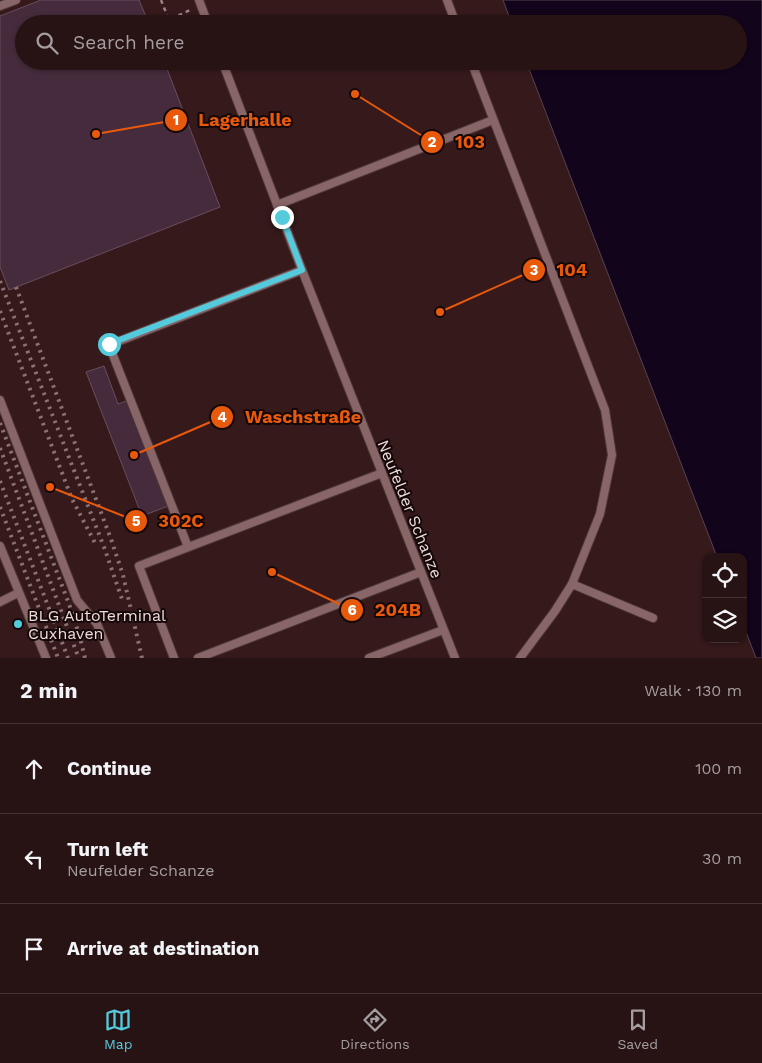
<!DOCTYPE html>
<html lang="en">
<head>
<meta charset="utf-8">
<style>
	body { margin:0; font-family:"Work Sans",sans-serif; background:#301c1d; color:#f1f3f6 }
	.controls { position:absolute; right:15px; bottom:15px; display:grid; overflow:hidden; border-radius:10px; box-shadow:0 1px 4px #0004 }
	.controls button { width:45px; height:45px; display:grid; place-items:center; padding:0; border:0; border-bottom:1px solid #443234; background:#281314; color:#f1f3f6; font:25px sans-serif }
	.stop { position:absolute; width:15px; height:15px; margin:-11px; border:4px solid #54cadd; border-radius:50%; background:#fff }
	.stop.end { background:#54cadd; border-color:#fff; box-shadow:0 1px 5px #0008 }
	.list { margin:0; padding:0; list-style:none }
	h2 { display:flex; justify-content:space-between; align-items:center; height:65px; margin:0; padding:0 20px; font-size:21px }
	h2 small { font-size:16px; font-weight:400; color:#a59ea0 }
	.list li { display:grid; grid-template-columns:32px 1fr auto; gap:15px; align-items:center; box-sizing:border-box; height:90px; padding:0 20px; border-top:1px solid #443234 }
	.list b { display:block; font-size:19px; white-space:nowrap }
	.list p { margin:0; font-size:16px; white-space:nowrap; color:#a59ea0 }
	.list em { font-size:16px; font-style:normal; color:#a59ea0 }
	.icon { flex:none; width:28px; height:28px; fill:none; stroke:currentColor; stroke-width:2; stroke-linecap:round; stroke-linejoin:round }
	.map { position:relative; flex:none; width:762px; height:658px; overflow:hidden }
	.search { position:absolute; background:#281314; box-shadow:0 1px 4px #0004; left:15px; right:15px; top:15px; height:55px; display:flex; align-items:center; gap:12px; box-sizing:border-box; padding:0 18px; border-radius:28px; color:#a59ea0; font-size:19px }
	.sheet { height:335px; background:#281314 }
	nav { display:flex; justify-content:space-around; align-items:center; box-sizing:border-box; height:70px; border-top:1px solid #443234; background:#281314; font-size:14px; color:#a59ea0 }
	nav a { display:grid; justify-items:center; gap:2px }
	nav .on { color:#54cadd }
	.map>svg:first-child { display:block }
	.water { fill:#12041b; stroke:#545 }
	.building { fill:#452b3b; stroke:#6a4d5e }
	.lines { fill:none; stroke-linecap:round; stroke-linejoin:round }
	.service-casing { stroke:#4e3739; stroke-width:10 }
	.path { stroke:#9b8383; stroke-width:2.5; stroke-dasharray:4 4; stroke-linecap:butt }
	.service { stroke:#886566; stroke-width:8 }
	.rail { stroke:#8a7172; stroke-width:4; stroke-dasharray:2.5 5; stroke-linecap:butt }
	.route { stroke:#54cadd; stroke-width:6 }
	.poi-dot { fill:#54cadd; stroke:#140808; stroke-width:2 }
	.labels { text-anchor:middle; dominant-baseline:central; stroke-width:4; stroke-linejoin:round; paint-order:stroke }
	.street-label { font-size:16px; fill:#f0dbdb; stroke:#140808 }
	.poi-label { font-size:16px; fill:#f0dbdb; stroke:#140808; text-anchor:start }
	.leader { fill:none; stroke:#e8590c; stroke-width:2 }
	.callout-dot { fill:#e8590c; stroke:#140808; stroke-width:2 }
	.mark-label { font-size:15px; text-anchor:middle; font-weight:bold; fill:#fff }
	.callout-label { font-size:18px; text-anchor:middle; font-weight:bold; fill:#e8590c; stroke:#140808; stroke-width:4; stroke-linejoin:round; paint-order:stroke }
</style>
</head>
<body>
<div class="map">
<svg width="762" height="658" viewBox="0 0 762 658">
	<rect width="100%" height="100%" fill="#35191b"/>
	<!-- water -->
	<path class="water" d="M503,0H762V658H756L743,624V557H717L526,61H738V24H512Z"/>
	<!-- building -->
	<g class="building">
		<path d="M41,0H139L149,24H24V61H164L220,207L9,290L0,267V16Z"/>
		<path d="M104,366L118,404L129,400L171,505L142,516L86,372Z"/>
	</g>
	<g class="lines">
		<defs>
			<g id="service">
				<path d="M199,0L208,24"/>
				<path d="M447,0L456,24"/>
				<path d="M0,6L16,0"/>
				<path d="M222,61L302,270L455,658"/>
				<path d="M471,61L605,410L612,455L600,514L572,584"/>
				<path d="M277,205L493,120"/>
				<path d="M0,400L77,600L97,624L111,658"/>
				<path d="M0,546L46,658"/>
				<path d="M188,547L109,345L302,270"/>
				<path d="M0,602L18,593"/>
				<path d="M174,658L139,566L382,473"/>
				<path d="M198,658L421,572"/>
				<path d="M369,658L443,630"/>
				<path d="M520,658L555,611L572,584L653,618"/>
			</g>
		</defs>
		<!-- service casing -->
		<use href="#service" class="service-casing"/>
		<!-- path -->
		<path class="path" d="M161,0L169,20L190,10"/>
		<!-- service -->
		<use href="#service" class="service"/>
		<!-- rail -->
		<g class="rail">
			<path d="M0,281L104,547L123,602"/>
			<path d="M16,287L111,539L123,575L142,658"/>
			<path d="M0,311L72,499L96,545"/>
			<path d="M0,423L69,604L79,634L85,658"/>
			<path d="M0,448L78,656"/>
			<path d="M0,481L68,658"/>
			<path d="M0,507L58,658"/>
		</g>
	</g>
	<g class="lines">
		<!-- route -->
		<path class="route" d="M109,344L302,270L282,217"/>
	</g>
	<!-- markers -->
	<circle class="poi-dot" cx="18" cy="624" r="5"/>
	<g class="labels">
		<!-- street labels -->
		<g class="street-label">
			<text transform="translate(410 509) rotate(68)">Neufelder Schanze</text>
		</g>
		<!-- poi labels -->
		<g class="poi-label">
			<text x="28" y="615">BLG AutoTerminal<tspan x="28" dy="18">Cuxhaven</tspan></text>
		</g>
	</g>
	<!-- callouts -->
	<path class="leader" d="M96 134L176 120M355 94L432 142M440 312L534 270M134 455L222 417M50 487L136 521M272 572L352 610"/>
	<g class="callout-dot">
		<circle cx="96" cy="134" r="5"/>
		<circle cx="355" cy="94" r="5"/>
		<circle cx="440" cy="312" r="5"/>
		<circle cx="134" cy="455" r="5"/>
		<circle cx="50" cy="487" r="5"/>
		<circle cx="272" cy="572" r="5"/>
		<circle cx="176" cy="120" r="12"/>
		<circle cx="432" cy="142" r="12"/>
		<circle cx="534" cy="270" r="12"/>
		<circle cx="222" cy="417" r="12"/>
		<circle cx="136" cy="521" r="12"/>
		<circle cx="352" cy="610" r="12"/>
	</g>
	<g class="mark-label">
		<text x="176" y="125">1</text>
		<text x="432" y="147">2</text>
		<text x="534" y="275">3</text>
		<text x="222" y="422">4</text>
		<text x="136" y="526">5</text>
		<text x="352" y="615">6</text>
	</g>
	<g class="callout-label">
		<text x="245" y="126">Lagerhalle</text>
		<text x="470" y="148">103</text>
		<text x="572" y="276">104</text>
		<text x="303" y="423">Waschstraße</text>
		<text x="181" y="527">302C</text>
		<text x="398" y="616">204B</text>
	</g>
</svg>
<div class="controls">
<button><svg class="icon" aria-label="locate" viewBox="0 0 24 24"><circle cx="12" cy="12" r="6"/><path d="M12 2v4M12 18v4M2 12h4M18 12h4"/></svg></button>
<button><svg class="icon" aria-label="layers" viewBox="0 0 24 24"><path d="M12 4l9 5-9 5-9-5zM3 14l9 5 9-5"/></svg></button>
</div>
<div class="stop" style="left:109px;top:344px"></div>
<div class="stop end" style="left:282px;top:217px"></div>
<div class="search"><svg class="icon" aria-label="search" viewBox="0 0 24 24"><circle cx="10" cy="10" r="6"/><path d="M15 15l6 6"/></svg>Search here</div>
</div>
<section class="sheet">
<h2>2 min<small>Walk · 130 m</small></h2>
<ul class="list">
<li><svg class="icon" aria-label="ahead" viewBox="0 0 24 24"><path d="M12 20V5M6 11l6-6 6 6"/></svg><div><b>Continue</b></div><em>100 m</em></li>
<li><svg class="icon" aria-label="left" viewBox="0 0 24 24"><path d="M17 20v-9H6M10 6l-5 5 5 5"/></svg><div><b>Turn left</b><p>Neufelder Schanze</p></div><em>30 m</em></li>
<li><svg class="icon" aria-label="arrive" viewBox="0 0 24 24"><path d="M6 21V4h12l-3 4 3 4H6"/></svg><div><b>Arrive at destination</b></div></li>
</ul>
</section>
<nav>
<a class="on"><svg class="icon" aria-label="map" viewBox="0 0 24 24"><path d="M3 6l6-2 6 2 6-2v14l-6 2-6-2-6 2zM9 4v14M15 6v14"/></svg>Map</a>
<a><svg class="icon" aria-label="directions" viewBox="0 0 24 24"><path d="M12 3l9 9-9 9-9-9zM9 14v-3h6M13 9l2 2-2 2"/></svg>Directions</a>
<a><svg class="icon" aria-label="saved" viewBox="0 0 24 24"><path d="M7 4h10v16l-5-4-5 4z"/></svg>Saved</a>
</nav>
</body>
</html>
